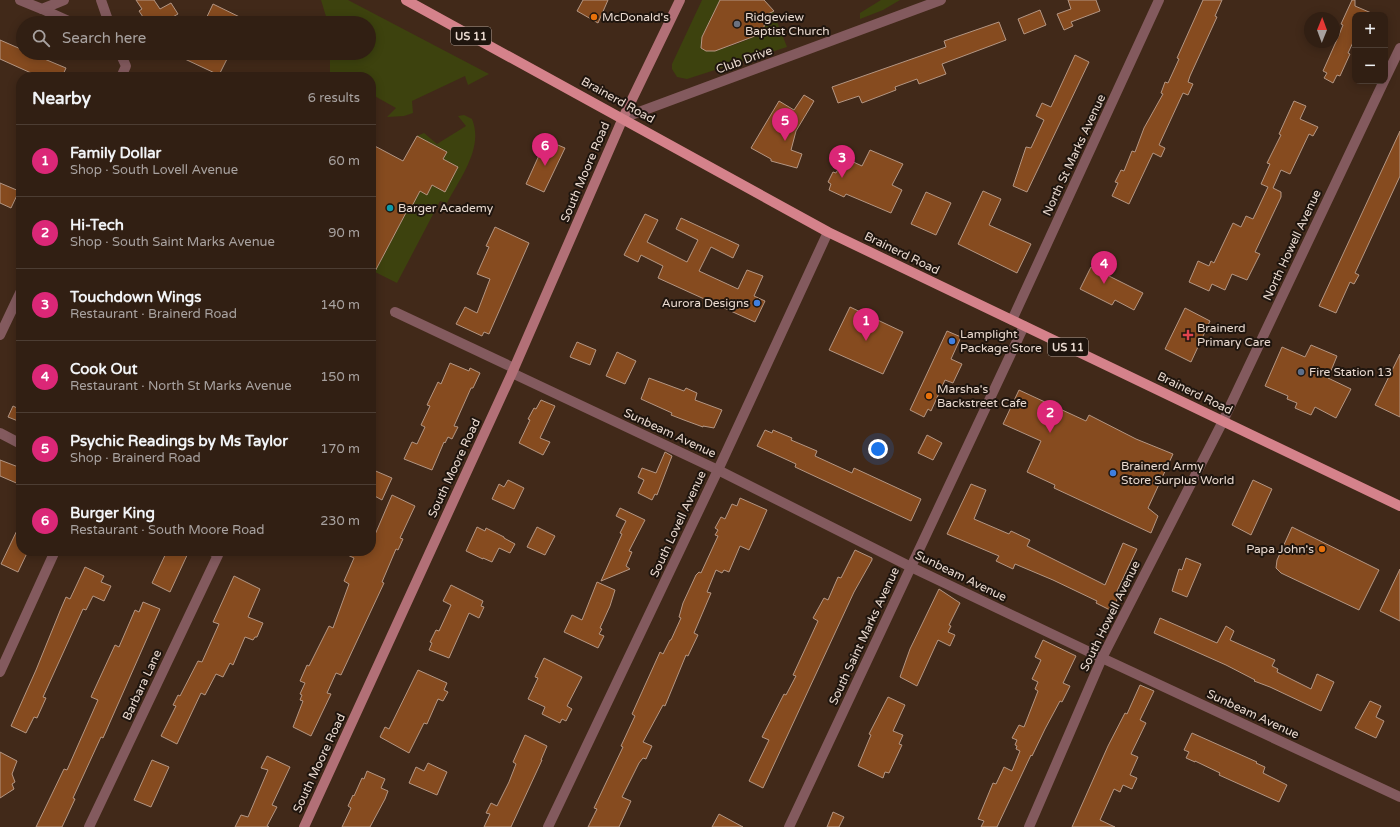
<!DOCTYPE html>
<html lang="en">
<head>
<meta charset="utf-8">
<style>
	body { margin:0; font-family:"Varela Round",sans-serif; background:#39271c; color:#f1f3f6 }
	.controls { position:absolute; right:12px; top:12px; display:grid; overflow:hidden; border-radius:8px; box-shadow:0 2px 10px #0003 }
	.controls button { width:36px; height:36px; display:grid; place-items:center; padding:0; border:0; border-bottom:1px solid #4c3d33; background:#311f13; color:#f1f3f6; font:20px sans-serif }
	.compass { position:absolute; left:1304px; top:12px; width:36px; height:36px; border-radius:50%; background:#311f13; box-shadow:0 2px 10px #0003; rotate:1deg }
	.you { position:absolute; left:878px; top:449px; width:14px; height:14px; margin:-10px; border:3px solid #fff; border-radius:50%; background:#1a73e8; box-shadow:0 0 0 6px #1a73e833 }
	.badge { display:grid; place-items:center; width:26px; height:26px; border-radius:50%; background:#db2777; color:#fff; font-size:13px; font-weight:700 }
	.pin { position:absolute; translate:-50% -33px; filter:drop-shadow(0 1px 2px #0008) }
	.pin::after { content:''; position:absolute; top:21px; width:14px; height:12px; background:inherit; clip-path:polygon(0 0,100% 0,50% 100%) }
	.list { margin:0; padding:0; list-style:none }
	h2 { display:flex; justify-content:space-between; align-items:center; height:52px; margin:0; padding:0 16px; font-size:17px }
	h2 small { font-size:13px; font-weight:400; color:#a8a2a0 }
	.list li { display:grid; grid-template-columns:26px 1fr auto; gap:12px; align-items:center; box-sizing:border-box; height:72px; padding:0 16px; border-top:1px solid #4c3d33 }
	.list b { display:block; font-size:15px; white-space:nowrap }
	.list p { margin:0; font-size:13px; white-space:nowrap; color:#a8a2a0 }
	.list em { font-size:13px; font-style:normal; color:#a8a2a0 }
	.icon { flex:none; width:22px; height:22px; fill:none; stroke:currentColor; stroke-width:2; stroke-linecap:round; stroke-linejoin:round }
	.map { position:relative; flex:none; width:1400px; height:827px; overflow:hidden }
	.search { position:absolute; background:#311f13; box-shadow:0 2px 10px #0003; left:16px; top:16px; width:360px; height:44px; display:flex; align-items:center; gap:10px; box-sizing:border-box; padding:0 14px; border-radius:22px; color:#a8a2a0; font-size:15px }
	.panel { position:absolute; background:#311f13; box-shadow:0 2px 10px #0003; left:16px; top:72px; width:360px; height:484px; border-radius:16px }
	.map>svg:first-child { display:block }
	.green { fill:#3d420e }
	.building { fill:#864b1f; stroke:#b49683 }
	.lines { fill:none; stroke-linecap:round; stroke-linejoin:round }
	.minor { stroke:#835a5e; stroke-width:10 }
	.secondary { stroke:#b27077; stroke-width:10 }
	.primary { stroke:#d5828b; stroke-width:10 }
	.food-dot { fill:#e8710a; stroke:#1f150e; stroke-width:1.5 }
	.worship-dot { fill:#6b7280; stroke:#1f150e; stroke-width:1.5 }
	.culture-dot { fill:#0f9aa8; stroke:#1f150e; stroke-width:1.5 }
	.shop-dot { fill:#3f7fe0; stroke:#1f150e; stroke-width:1.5 }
	.health-dot { fill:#e0444e; stroke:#1f150e; stroke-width:1.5 }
	.service-dot { fill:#5c6f8a; stroke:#1f150e; stroke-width:1.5 }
	.labels { text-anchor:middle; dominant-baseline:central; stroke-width:4; stroke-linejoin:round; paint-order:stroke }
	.shield { fill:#1f150e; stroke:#ac9e95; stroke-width:1 }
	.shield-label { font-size:11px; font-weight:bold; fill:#e9d9cf }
	.poi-label { font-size:12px; fill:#e9d9cf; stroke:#1f150e; text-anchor:start }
	.street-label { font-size:12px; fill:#e9d9cf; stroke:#1f150e }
</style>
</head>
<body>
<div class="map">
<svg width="1400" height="827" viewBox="0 0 1400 827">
	<rect width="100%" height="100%" fill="#412919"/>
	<!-- green -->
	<g class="green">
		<path d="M321,0H348L489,74L468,85L465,76L412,101L413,113L404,116L387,117L396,108L371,94V77L330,76V53H369V23H328Z"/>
		<path d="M702,0H720L702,37L701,48C715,56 748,39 763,33L766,15L773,11L787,47L687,79L677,77L672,69V64Z"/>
		<path d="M881,0H900L883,10L860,19V13Z"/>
		<path d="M464,115L472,119C484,148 460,178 447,203L440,201L397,283L375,272L409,207L411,208L420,191L427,195L432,185L445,192L458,167L443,159L447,152L417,136L424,133L437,144L466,126L458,116Z"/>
	</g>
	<!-- building -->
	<g class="building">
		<path d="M136,0H154L160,9L171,3L178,14L162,23H147L139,11L142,9Z"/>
		<path d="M583,0H608L598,23L577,11Z"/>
		<path d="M720,0H764L774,11L766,15L763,33L715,51H706L701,48L702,37Z"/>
		<path d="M1068,0H1096L1100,11L1071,22L1073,26L1064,30L1057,14L1071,9Z"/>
		<path d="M1203,0H1222L1215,16L1217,17L1190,76L1188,82L1193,84L1188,95L1183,93L1159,145L1165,148L1161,157L1153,153L1129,204L1112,196L1118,183L1115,182L1121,170L1124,171L1132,151L1135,152L1144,128L1163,94L1161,93L1165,82L1168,83L1179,59L1177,58Z"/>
		<path d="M1352,0H1355V6L1376,15H1355V38L1348,53L1350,54L1340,76L1337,75L1333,83L1324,78L1327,73L1323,71L1339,35L1343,25L1341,24Z"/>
		<path d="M213,4L252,23H204Z"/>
		<path d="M1040,10L1046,25L1024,34L1018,19Z"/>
		<path d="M999,22L1006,40L942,64L946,74L919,84L917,79L895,87L896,90L862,103L859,96L838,103L832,87L946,47L944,41Z"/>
		<path d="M0,40L23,50V53H30L66,68L62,77H40L0,59Z"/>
		<path d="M172,53H230L219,75Z"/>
		<path d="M1075,55L1089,62L1027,192L1013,186L1026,147L1031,148L1044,120L1036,116L1042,103L1051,107Z"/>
		<path d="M804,95L814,101L796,131L791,150L802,154L797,168L771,161V159L751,148L779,101L794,110Z"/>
		<path d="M1294,101L1306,106L1300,119L1318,127L1313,136L1309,134L1290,174L1281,170L1273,188L1281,192V197L1255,252L1260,254L1247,280L1232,274L1225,290L1212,284L1209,291L1189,282L1198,261L1209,266L1211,261L1214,263L1233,223L1241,227L1246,216L1253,219L1268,187L1261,184L1270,164L1267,163L1281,135L1279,134Z"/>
		<path d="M1400,131V176L1355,273L1359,275L1354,284L1350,282L1336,313L1319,306Z"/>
		<path d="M417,136L447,152L443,159L458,167L445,192L432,185L427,195L420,191L411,208L409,207L371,279V144L403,161Z"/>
		<path d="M546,140L565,148L544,192L526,184Z"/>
		<path d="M870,150L903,164L892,185L902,190L891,213L846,194L844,197L829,190L831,184L828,182L833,172L836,173L841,164L846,166L849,160L862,166Z"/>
		<path d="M0,183L19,191L11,208L0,203Z"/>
		<path d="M983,191L1001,199L989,225L1031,244L1017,273L958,244Z"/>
		<path d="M926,192L951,203L936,235L911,224Z"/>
		<path d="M645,214L658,220L647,242L687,262L698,240L676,229L681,218L739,245L733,258L711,247L699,271L738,289L747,270L763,276L754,296L765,301L755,322L658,278L663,266L641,255L638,262L624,255Z"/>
		<path d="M495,227L529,243L489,334L484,332L482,336L456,324L465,307L477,313L490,279L477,274L489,247L486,246Z"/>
		<path d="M1091,267L1143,293L1134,310L1115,300L1112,305L1080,289Z"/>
		<path d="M850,307L903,332L883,374L829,350Z"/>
		<path d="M1185,308L1210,321L1191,362L1165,349Z"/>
		<path d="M947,331L961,337L951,359L962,364L953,383L945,380L931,411L928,409L924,417L910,410Z"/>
		<path d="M577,342L596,350L590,365L570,357Z"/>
		<path d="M1311,345L1337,356L1328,378L1351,389L1336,418L1315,407L1311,415L1295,408L1297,403L1287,399L1288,396L1265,386L1282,347L1305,357Z"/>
		<path d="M617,352L636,361L625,384L606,376Z"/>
		<path d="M1400,354V417L1375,405Z"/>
		<path d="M450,363L469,371L470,368L480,373L473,388H471L454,426L458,427L452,439L448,437L445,443L444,442L432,470L404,459L412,442L417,444L425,427L421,425L430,406L427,405L438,382L441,384Z"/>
		<path d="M649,378L684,391L686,388L697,393L695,400L722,410L714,428L703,426V427L684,420L671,415L672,413L641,399Z"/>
		<path d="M1019,390L1086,421L1089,415L1136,439L1173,454L1148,508L1158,516L1151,533L1054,488L1055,485L1027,472L1041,441L1003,424Z"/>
		<path d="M541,400L555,406L540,438L550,442L543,455L519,443L530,420L528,419L534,408L536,409Z"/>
		<path d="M13,406L21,410L18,421L8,417Z"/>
		<path d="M765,430L772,433L773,430L792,438L791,440L817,451L815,456L852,473L854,468L921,499L911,521L795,467L796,464L757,446Z"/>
		<path d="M927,435L942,443L933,460L918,453Z"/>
		<path d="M665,452L672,456L657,495L655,494L652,500L638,493L644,480L638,477L642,468L656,473Z"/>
		<path d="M0,460L21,468V485L0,476Z"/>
		<path d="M371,469L392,478L382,500L371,494Z"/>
		<path d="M508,480L524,488L514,509L492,499L499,484L504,487Z"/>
		<path d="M1253,480L1272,489L1251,535L1232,525Z"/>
		<path d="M971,484L986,490L974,519L1009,534L1011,531L1030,540L1027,546L1105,585L1123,543L1137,549L1117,591L1120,593L1112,611L1096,603L1097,601L1053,580L1015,564L1013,569L996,561L999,556L947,534Z"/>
		<path d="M392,495L415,506L400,538L403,539L398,550L396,549L382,582L384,583L341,675L336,673L327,693L331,694L311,736L293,727L303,701L300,700L302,695L300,694L305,683L300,681L307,665L309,666L329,626L333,628L349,584L344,581L354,558L339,551H371V544Z"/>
		<path d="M740,498L767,510L751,546L749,550L740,546L729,572L724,570L722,573L716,570L707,592L711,593L694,633L698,635L688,656L686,655L665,706L663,705L643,742L652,746L646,759L643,758L639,763L622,797L631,801L619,827H588L597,809L594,808L623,747L621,746L635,716L632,714L660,652L663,654L670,640H671L681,618L679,617L683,603L696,575L699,572L701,573L718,536L715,535L718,530L715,528L721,517L725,519L732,504L737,506Z"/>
		<path d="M620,508L645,520L629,551L632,552L626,566L630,569L601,581L622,534L620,533L626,521L616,516Z"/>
		<path d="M21,522V551H28L18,572L1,564Z"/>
		<path d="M477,527L485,531L486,528L504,537V538L515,544L510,553L499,548L492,562L483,558V559L466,551Z"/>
		<path d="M537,527L555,536L545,555L527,547Z"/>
		<path d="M1292,527L1379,570L1359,610L1281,573L1276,568L1277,560Z"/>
		<path d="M855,550L872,558V560L854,592L763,788L749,781L769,740L762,737L784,694L786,695L796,676L793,675L818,621L813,618L824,598L828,600L838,577L841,578Z"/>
		<path d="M167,551H189L170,592L152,583Z"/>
		<path d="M1186,558L1201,564L1187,597L1172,591L1179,569L1182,570Z"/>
		<path d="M85,567L104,576L101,582L111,586L104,601L93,596L86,610L83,609L43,697L46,698L37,718L34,717L26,733L11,726L36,670L60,611L66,597L70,599Z"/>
		<path d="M1400,569V621L1380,611Z"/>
		<path d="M234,576L260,589L248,617L263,623L257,637H255L253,640L245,637L233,665L230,663L223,677L216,674L205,695L201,693L177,744L161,736L176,706L173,705L178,695L180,696L198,661L202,662L219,624L213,622Z"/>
		<path d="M597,582L615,590L610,606L600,628L602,629L599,634L604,636L598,648L564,632L572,615L582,620Z"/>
		<path d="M451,585L483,601L481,606L484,607L479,618L469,613L449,658L429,650L432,643L430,642L436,630L439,631L451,605L443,601Z"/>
		<path d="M939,589L960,603L949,625L951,626L948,632L955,635L950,646L938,640L917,686L900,677L910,649Z"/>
		<path d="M143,602L160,609L103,738L101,737L73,798L75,799L62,827H36L64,769L67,770L98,700L91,697L115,645L119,647L135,610L139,612Z"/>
		<path d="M1160,618L1217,643L1226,626L1234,631L1230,640L1275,660L1272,666L1278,669L1277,672L1311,689L1317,674L1334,682L1321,711L1270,687L1254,681L1255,680L1226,665L1154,633Z"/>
		<path d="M1043,640L1076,656L1063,683L1070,686L1062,702L1060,701L1045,729L1032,756L1031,755L997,827H981L984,821L978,819L993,783L996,784L1004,767L1012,771L1020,751L1016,749L1017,746L1015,745L1017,740L1012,738L1019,725L1024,727L1038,691L1035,689L1038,682L1032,679L1041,660L1035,657Z"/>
		<path d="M544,658L582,677L567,706L572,709L566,721L562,719L560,723L542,714L545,707L528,699L538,678L535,677Z"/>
		<path d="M418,670L447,683L444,690L448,692L443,701L438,699L427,724L424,723L409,753L380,737L385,727L389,729Z"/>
		<path d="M1140,685L1154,691L1140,720L1146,723L1131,754L1138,757L1130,775L1137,778L1132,789L1123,785L1120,792L1114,789L1100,820L1115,827H1072L1108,746L1125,713L1127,714Z"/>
		<path d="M888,697L905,705L893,731L903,735L899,744L902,745L889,773L885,772L883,778L858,766L871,735L869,734Z"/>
		<path d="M1370,701L1381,706L1376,717L1384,721L1376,738L1355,728Z"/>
		<path d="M1192,733L1257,762L1256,763L1265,767L1263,773L1287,785L1279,802L1219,775L1220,773L1195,761V762L1186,758L1189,752L1184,750Z"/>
		<path d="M525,735L547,746L541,760H542L511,827H484L490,814L486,813L491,803L497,806L509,782L516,764L513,762Z"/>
		<path d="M0,752L17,761L12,774L15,782L12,784L14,789L0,798Z"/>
		<path d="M267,756L290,767L272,805L277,807L267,826L269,827H235L241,815L248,817L268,770L261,768Z"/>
		<path d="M152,760L169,767L151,807L134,800Z"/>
		<path d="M428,763L447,772L437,795L409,783L416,767L424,771Z"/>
		<path d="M367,771L385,779L381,788L388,791L385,799L370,827H342L351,808L348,806L353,795L354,796L362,778L364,779Z"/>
		<path d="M833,812L844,817L839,827H827Z"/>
		<path d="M719,814L743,827H712Z"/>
	</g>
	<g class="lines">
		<!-- minor -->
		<g class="minor">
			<path d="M20,0L42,9L64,0"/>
			<path d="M101,0L109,23"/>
			<path d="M42,9L73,23"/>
			<path d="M120,53L126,66L121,77"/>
			<path d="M1385,79L1400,48"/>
			<path d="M623,118L941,0"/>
			<path d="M395,312L514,368"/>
			<path d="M1012,320L1159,0"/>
			<path d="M0,335L21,291"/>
			<path d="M512,373L718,470L911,567L1102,658L1400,797"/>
			<path d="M0,433L21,444"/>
			<path d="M0,672L55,551"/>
			<path d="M89,827L218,555L212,551"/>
			<path d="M548,827L718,470L828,232"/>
			<path d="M789,827L1024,326"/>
			<path d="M1029,827L1102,658L1223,421L1384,81"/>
		</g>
		<!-- secondary -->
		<path class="secondary" d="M304,827L512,373L623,118L680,0"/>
		<!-- primary -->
		<path class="primary" d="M406,0L828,232L1400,506"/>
	</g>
	<!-- markers -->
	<g class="food-dot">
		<circle cx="594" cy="17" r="4"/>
		<circle cx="929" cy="396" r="4"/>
		<circle cx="1322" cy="549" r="4"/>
	</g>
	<circle class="worship-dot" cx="737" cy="24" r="4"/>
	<circle class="culture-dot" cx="390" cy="208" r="4"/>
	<g class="shop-dot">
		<circle cx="757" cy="303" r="4"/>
		<circle cx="952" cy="341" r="4"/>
		<circle cx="1113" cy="473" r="4"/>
	</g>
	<path class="health-dot" d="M1186 329h4v4h4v4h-4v4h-4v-4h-4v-4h4z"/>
	<circle class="service-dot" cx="1301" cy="372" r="4"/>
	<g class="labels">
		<!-- shield labels -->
		<g class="shield">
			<rect x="451" y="27" width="40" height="18" rx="3"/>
			<rect x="1048" y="338" width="40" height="18" rx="3"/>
		</g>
		<g class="shield-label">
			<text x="471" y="36">US 11</text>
			<text x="1068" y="347">US 11</text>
		</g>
		<!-- poi labels -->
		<g class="poi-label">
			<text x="602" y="17">McDonald's</text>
			<text x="745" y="17">Ridgeview<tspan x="745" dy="14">Baptist Church</tspan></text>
			<text x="398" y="208">Barger Academy</text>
			<text x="749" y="303" text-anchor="end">Aurora Designs</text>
			<text x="1197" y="328">Brainerd<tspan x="1197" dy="14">Primary Care</tspan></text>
			<text x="960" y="334">Lamplight<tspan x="960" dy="14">Package Store</tspan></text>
			<text x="1309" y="372">Fire Station 13</text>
			<text x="937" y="389">Marsha's<tspan x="937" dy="14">Backstreet Cafe</tspan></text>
			<text x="1121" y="466">Brainerd Army<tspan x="1121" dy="14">Store Surplus World</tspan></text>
			<text x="1314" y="549" text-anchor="end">Papa John's</text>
		</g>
		<!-- street labels -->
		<g class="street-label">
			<text transform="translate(744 60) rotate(-20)">Club Drive</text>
			<text transform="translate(618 100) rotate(29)">Brainerd Road</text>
			<text transform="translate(1074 155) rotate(-65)">North St Marks Avenue</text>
			<text transform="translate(585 172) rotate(-67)">South Moore Road</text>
			<text transform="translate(1292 245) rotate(-65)">North Howell Avenue</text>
			<text transform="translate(902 253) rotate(26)">Brainerd Road</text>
			<text transform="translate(1195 393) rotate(26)">Brainerd Road</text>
			<text transform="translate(670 433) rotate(25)">Sunbeam Avenue</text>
			<text transform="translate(454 468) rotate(-65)">South Moore Road</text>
			<text transform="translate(678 524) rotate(-65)">South Lovell Avenue</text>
			<text transform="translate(961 576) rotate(26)">Sunbeam Avenue</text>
			<text transform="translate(1110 616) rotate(-64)">South Howell Avenue</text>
			<text transform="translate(864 636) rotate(-65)">South Saint Marks Avenue</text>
			<text transform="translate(142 685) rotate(-65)">Barbara Lane</text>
			<text transform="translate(1253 714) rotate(25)">Sunbeam Avenue</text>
			<text transform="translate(319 763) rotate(-65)">South Moore Road</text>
		</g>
	</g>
</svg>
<div class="controls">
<button>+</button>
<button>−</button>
</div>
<svg class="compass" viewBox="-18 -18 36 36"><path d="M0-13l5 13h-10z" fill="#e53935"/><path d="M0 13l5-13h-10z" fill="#a8a2a0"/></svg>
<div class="you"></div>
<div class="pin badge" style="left:866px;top:341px">1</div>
<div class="pin badge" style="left:1050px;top:433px">2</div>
<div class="pin badge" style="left:842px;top:178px">3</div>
<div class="pin badge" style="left:1104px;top:284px">4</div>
<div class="pin badge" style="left:785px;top:141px">5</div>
<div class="pin badge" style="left:545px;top:166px">6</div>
<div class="search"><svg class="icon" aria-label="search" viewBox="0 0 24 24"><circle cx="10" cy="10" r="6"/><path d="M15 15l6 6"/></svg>Search here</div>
<section class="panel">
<h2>Nearby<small>6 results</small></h2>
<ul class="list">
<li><span class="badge">1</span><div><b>Family Dollar</b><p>Shop · South Lovell Avenue</p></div><em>60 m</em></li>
<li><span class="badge">2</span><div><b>Hi-Tech</b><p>Shop · South Saint Marks Avenue</p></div><em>90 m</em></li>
<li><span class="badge">3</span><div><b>Touchdown Wings</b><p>Restaurant · Brainerd Road</p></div><em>140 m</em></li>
<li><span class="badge">4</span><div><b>Cook Out</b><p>Restaurant · North St Marks Avenue</p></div><em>150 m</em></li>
<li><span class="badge">5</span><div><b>Psychic Readings by Ms Taylor</b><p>Shop · Brainerd Road</p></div><em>170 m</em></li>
<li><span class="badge">6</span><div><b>Burger King</b><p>Restaurant · South Moore Road</p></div><em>230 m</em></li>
</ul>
</section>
</div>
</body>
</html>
